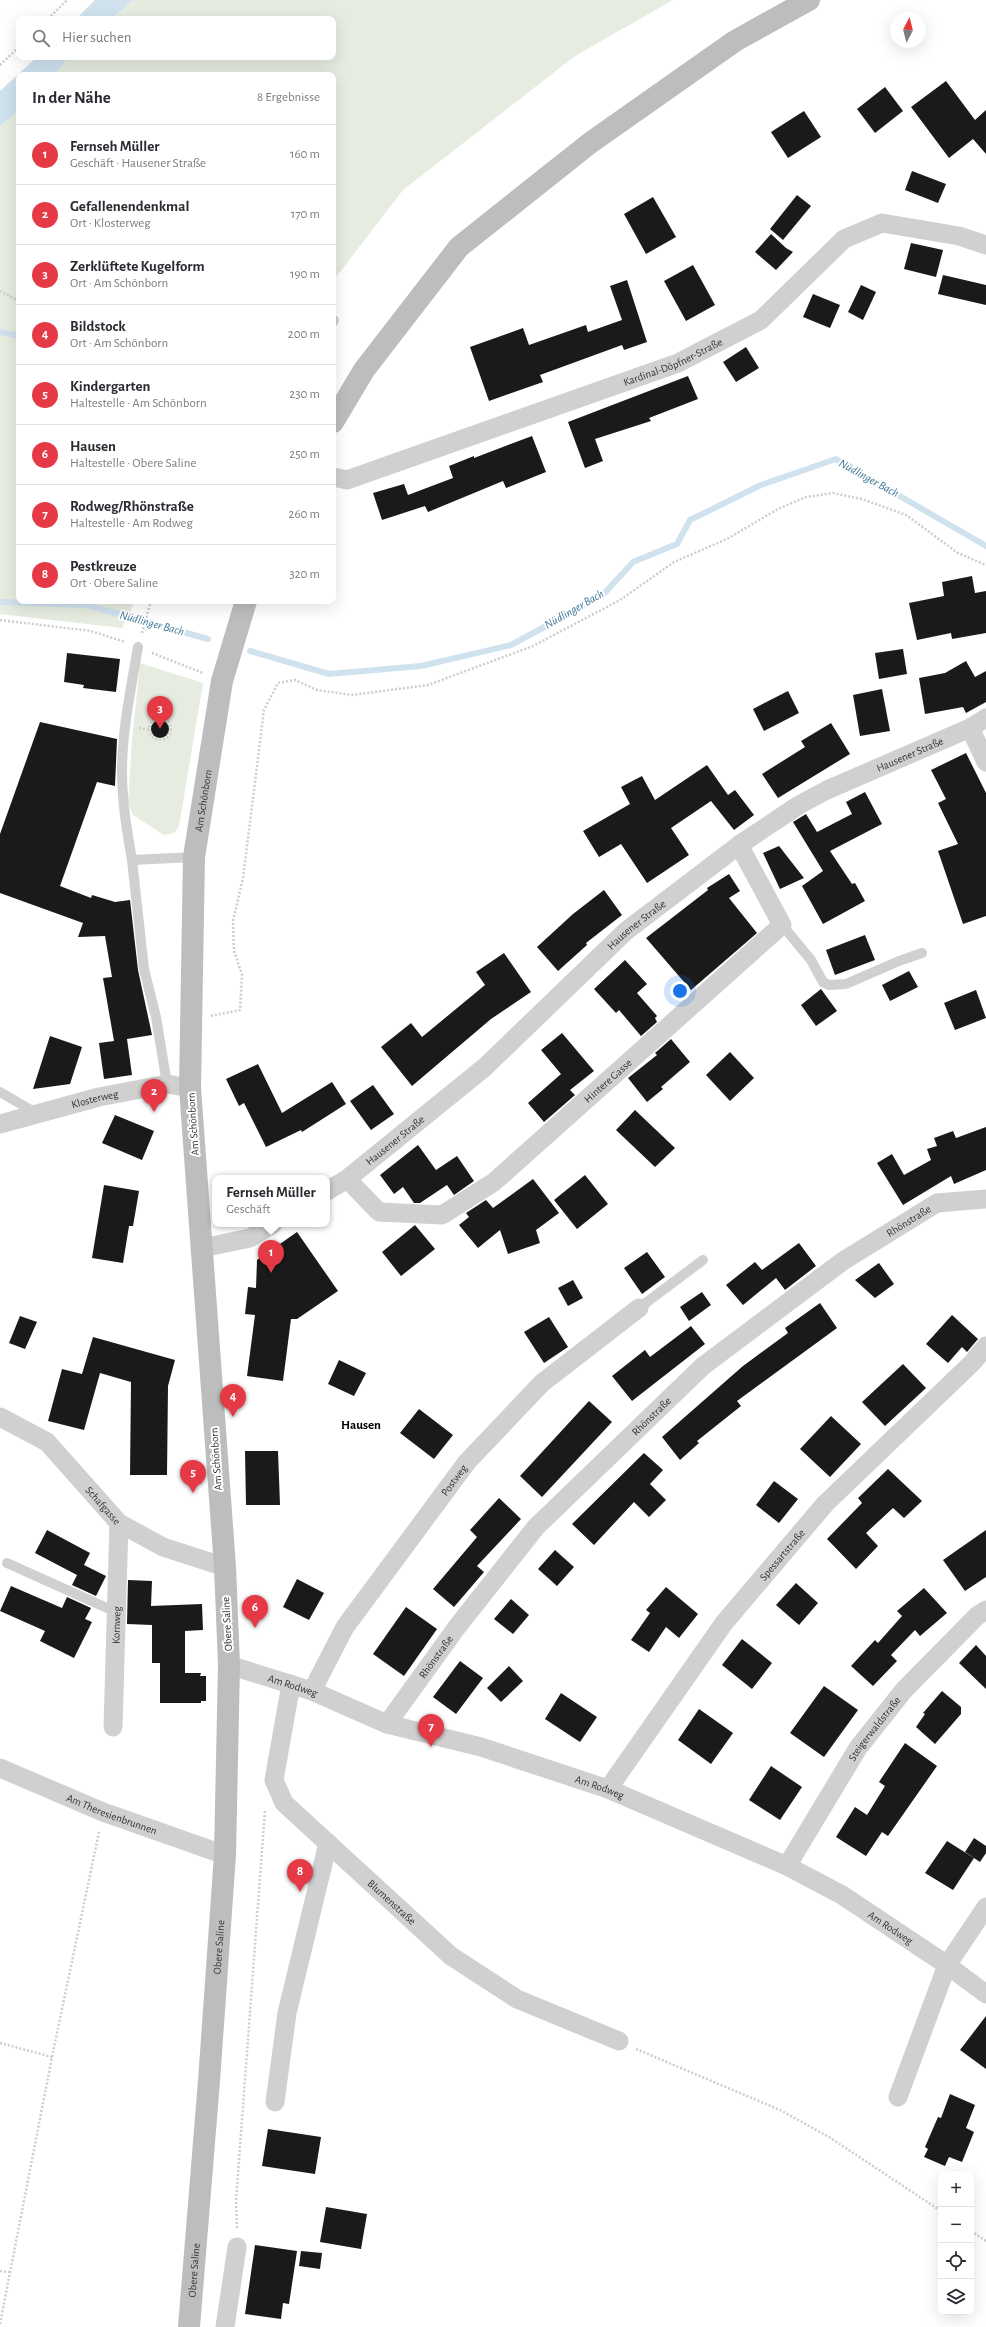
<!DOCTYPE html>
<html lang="de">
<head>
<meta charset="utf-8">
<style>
	body { margin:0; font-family:"Alegreya Sans",sans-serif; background:#f7f7f7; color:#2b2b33 }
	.controls { position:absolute; right:12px; bottom:12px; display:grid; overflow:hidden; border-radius:8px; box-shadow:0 4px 16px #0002 }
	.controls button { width:36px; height:36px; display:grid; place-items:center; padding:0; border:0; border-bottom:1px solid #e1e1e2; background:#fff; color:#2b2b33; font:20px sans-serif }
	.compass { position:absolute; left:890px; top:12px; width:36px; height:36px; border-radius:50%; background:#fff; box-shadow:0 4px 16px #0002; rotate:7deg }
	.you { position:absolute; left:680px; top:991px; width:14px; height:14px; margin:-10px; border:3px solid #fff; border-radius:50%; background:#1a73e8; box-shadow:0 0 0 6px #1a73e833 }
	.badge { display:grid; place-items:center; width:26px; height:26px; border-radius:50%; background:#e63946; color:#fff; font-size:13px; font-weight:700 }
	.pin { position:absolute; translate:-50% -33px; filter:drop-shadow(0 1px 2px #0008) }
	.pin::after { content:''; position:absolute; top:21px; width:14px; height:12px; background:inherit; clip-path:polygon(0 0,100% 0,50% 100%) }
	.popup { position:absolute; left:212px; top:1175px; width:118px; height:52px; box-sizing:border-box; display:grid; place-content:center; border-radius:8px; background:#fff; filter:drop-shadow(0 1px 3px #0005); font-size:13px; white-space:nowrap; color:#7c7c81 }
	.popup b { font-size:15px; color:#2b2b33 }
	.popup::after { content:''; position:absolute; left:50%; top:100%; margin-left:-8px; border:8px solid transparent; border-top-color:#fff }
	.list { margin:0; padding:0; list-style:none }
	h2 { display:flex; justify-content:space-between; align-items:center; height:52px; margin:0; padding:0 16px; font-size:17px }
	h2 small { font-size:13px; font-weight:400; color:#7c7c81 }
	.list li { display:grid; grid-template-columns:26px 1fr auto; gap:12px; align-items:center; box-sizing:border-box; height:60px; padding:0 16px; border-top:1px solid #e1e1e2 }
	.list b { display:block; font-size:15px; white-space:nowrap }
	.list p { margin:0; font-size:13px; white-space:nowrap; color:#7c7c81 }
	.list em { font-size:13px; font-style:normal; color:#7c7c81 }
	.icon { flex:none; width:22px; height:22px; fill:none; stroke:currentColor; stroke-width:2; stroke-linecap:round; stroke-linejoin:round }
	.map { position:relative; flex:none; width:986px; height:2327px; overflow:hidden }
	.search { position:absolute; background:#fff; box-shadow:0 4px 16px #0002; left:16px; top:16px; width:320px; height:44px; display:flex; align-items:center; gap:10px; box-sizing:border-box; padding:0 14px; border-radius:8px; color:#7c7c81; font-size:15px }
	.panel { position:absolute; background:#fff; box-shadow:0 4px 16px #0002; left:16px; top:72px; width:320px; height:532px; border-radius:8px }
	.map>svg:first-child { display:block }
	.green { fill:#e6ecdf }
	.water { fill:#cfe2ee }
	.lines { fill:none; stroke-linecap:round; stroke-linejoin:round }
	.stream { stroke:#cfe2ee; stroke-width:6 }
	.building { fill:#1a1a1a }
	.path { stroke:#cdcdcd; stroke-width:2.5; stroke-dasharray:2 2; stroke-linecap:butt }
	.service { stroke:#d0d0d0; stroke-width:10 }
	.minor { stroke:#d0d0d0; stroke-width:19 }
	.secondary { stroke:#bdbdbd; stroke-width:22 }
	.labels { text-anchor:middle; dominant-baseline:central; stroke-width:4; stroke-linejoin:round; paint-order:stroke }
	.street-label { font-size:11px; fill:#333; stroke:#fff }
	.water-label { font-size:12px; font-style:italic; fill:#3f7597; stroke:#fff }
	.quarter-label { font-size:13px; font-weight:bold; fill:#000; stroke:#fff }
</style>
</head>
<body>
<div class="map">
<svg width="986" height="2327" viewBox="0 0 986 2327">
	<rect width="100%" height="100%" fill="#fff"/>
	<!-- green -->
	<g class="green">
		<path d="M133,0H673L575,56L403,190L333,281V75H54L69,57H333V19H111Z"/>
		<path d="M19,110V601H135L122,628L0,614V126Z"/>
		<path d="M140,663L203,683L179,826L174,833L164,835L133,815L128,802L132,741Z"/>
	</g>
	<!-- water -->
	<g class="water">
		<path d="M95,0H133L111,19H76Z"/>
		<path d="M37,57H69L54,75H19V110L0,126V91Z"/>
	</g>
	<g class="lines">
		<!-- stream -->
		<g class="stream">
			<path d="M0,332L19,336"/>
			<path d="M0,602L86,605L208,639"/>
			<path d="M250,651L329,674L421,666L511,645L602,596L633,562L677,544L690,520L761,485L836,459L986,546"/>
		</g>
	</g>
	<!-- building -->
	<g class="building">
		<path d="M946,81L975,120L986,110V154L973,139L949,158L911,107Z"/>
		<path d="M885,87L903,111L875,133L857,109Z"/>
		<path d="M804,111L821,137L788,158L771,132Z"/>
		<path d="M912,171L946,184L938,203L905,190Z"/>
		<path d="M797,195L811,206L783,240L770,229Z"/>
		<path d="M653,197L676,237L646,254L624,214Z"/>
		<path d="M771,234L786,248L793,252L776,270L755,252Z"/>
		<path d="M911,243L943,250L936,277L904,269Z"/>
		<path d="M693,265L715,305L686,321L664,281Z"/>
		<path d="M943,275L986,285V305L938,294Z"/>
		<path d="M627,280L647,342L624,350L622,345L540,375L543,382L489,401L470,347L523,328L529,345L586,325L588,332L622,320L610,286Z"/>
		<path d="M861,285L876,292L863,320L848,312Z"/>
		<path d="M813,294L840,305L830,328L803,317Z"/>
		<path d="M746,347L759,368L736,382L723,362Z"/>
		<path d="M688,376L698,399L649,418L651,421L595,439L603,461L585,468L568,422Z"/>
		<path d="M532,436L546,472L506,488L503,481L428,512L425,506L382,520L373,493L404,484L408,495L453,478L449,466L474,456V458Z"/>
		<path d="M972,576L975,593L986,591V633L952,639L951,633L917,640L909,603L944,596L942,582Z"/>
		<path d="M903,649L907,674L879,679L875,653Z"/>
		<path d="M67,653L120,659L116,692L83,688L84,685L64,682Z"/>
		<path d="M966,661L975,677L986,671V702L966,713L963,707L925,714L919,678L945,673Z"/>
		<path d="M882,689L890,731L860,736L853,695Z"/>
		<path d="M788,691L799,713L764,731L753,709Z"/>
		<circle cx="160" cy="729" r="9"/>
		<path d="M40,722L117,739L115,786L97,782L60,886L91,898L92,895L115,902L130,900L138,970L152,1035L127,1039L132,1075L104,1079L99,1043L114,1041L103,978L112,977L105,936L78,937L83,923L0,893V834Z"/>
		<path d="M831,723L850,754L778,798L762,774L805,747L801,741Z"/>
		<path d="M966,753L986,793V916L963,924L938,851L958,844L938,803L946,799L931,770Z"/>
		<path d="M707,765L728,795L735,790L754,815L734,830L711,801L671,828L689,855L647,883L621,844L599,857L583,831L630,804L621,787L642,776L655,800Z"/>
		<path d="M865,792L882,824L830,851L852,884L855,883L865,901L823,924L802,886L823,871L793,822L806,814L817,832L852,814L846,802Z"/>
		<path d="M779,846L804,878L780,889L763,853Z"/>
		<path d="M729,874L740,891L729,898L757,933L691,990L646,938L708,890L707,888Z"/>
		<path d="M604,890L622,915L586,943L587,945L558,971L537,947L573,914Z"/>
		<path d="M865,935L875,960L835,975L826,950Z"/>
		<path d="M504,953L531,992L491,1019L412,1086L381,1047L411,1023L422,1037L485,985L476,972Z"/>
		<path d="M625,960L647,984L637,993L657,1016L655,1018L657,1022L641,1036L619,1010L616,1013L594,989Z"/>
		<path d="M909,971L918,987L890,1001L882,985Z"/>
		<path d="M821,989L837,1011L816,1026L801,1005Z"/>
		<path d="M976,990L986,1018L955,1030L944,1003Z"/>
		<path d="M562,1033L594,1071L570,1090L575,1095L544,1122L528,1103L561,1074L541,1050Z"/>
		<path d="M50,1036L82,1047L70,1084L33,1089Z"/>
		<path d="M671,1039L690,1062L661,1087L663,1089L647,1102L628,1078L657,1055L655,1053Z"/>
		<path d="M730,1052L754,1078L730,1101L706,1075Z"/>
		<path d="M258,1064L282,1113L332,1082L346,1104L302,1132L301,1130L266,1147L244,1103L239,1106L226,1079Z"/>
		<path d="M373,1085L394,1114L371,1130L350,1101Z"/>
		<path d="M635,1110L675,1148L655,1167L616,1130Z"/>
		<path d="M115,1115L154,1131L142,1160L102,1143Z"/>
		<path d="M986,1127V1170L954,1184L951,1176L903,1205L877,1163L892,1154L904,1175L931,1160L927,1149L937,1146L934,1138L953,1131L956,1138Z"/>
		<path d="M418,1145L436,1170L457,1156L474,1181L454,1195L447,1185L420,1203H414L403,1187L394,1194L380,1175Z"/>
		<path d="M585,1175L608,1204L577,1229L554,1200Z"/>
		<path d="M533,1179L559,1213L536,1230L540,1243L508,1254L500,1230L478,1248L459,1225L469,1217L466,1213L486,1200L493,1208Z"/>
		<path d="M104,1185L139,1191L133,1226H129L123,1263L92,1258Z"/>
		<path d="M415,1225L435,1249L401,1276L382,1252Z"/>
		<path d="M297,1232L338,1291L297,1319H291L283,1381L247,1376L255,1315L245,1314L248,1287L256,1288L257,1260Z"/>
		<path d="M799,1243L816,1266L785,1290L776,1278L743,1305L726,1285L755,1262L762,1270Z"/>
		<path d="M647,1252L665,1277L642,1294L624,1268Z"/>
		<path d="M879,1263L894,1284L875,1298L855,1280Z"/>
		<path d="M573,1280L583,1298L568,1306L558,1288Z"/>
		<path d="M702,1292L711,1305L689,1321L680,1307Z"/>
		<path d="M820,1303L837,1328L737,1401L741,1406L697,1441L699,1443L680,1460L662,1437L743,1366L788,1333L785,1328Z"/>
		<path d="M952,1315L978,1339L967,1352L962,1347L948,1363L926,1344Z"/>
		<path d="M20,1316L37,1322L25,1349L9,1343Z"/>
		<path d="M549,1317L568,1347L544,1363L524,1332Z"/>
		<path d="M691,1326L705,1344L632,1401L612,1376L645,1350L650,1357Z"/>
		<path d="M93,1337L175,1360L168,1386L167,1475H130L131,1382L100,1373L84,1430L48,1421L62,1369L82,1374Z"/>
		<path d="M339,1360L366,1373L354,1396L328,1384Z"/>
		<path d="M903,1364L926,1388L885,1426L862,1402Z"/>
		<path d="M589,1401L612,1422L542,1497L520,1476Z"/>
		<path d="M419,1409L453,1435L434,1459L400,1433Z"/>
		<path d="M831,1416L861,1444L830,1477L800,1449Z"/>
		<path d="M245,1451H278L280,1505H246Z"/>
		<path d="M644,1453L663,1470L650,1484L666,1500L649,1517L634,1502L594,1545L572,1524Z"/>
		<path d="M888,1469L922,1501L904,1518L893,1508L866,1533L878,1546L856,1569L827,1539L862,1503L858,1498Z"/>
		<path d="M774,1481L798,1499L779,1523L756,1505Z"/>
		<path d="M499,1498L521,1519L477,1566L484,1572L454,1607L433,1589L477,1537L470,1530Z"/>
		<path d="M47,1530L90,1553L84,1565L106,1576L96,1596L72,1585L77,1575L35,1553Z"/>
		<path d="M986,1530V1577L965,1591L943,1560Z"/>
		<path d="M555,1550L574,1567L557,1586L538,1569Z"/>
		<path d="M297,1579L324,1593L309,1620L283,1607Z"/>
		<path d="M128,1580L152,1581L151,1606L202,1604L203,1630L185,1631V1673H201L200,1676H206V1701H201V1703H160V1663H152V1625L127,1624Z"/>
		<path d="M796,1583L818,1603L799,1625L776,1605Z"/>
		<path d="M11,1586L62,1608L67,1597L91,1608L85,1619L92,1622L74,1658L40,1641L45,1631L0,1611Z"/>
		<path d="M666,1587L698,1614L679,1638L666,1627L649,1652L631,1640L650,1613L646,1610Z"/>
		<path d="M924,1588L947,1613L920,1636L915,1630L891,1655L897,1661L873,1686L851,1666L875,1640L878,1643L902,1616L897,1611Z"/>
		<path d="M511,1599L529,1615L513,1634L494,1619Z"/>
		<path d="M406,1607L437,1629L404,1676L373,1654Z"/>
		<path d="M742,1639L772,1663L752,1689L722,1665Z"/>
		<path d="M976,1645L986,1656V1689L959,1663Z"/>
		<path d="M460,1661L483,1678L456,1714L433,1697Z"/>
		<path d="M509,1666L523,1681L501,1702L487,1688Z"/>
		<path d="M824,1686L858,1710L824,1757L790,1733Z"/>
		<path d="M942,1691L961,1707V1714L935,1744L916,1727L925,1714L923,1713Z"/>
		<path d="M561,1693L597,1717L580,1742L545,1719Z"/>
		<path d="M699,1709L733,1733L711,1764L678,1740Z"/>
		<path d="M905,1743L937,1766L888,1836L882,1832L866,1856L836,1837L855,1807L867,1815L885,1786L879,1782Z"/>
		<path d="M771,1766L802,1787L780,1820L749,1800Z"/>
		<path d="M974,1838L986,1846V1853L980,1862L965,1852Z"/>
		<path d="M947,1841L974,1858L953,1890L925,1873Z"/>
		<path d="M986,2016V2069L960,2050Z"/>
		<path d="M950,2094L975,2105L966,2128L974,2132L962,2162L949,2157L945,2166L924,2157L928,2149L925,2147L938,2117L941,2118Z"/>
		<path d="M268,2129L321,2137L315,2174L262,2166Z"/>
		<path d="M326,2207L367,2214L361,2249L320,2242Z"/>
		<path d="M255,2245L297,2251L289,2304L283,2303L281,2319L245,2314Z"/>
		<path d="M301,2251L322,2253L320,2269L299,2266Z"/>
	</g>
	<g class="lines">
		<!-- path -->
		<g class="path">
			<path d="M48,19L67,0"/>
			<path d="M0,65L19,47"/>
			<path d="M0,291L19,301"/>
			<path d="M0,620L91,631L125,642"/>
			<path d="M142,633L151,601"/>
			<path d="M152,653L203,673"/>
			<circle cx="160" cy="729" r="11"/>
			<path d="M139,728L149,729"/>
			<path d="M211,1016L240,1010L242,975L234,951L233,921L243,878L264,710L278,683L295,680L317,690L352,695L428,685L533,646L620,600L674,562L727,539L778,509L806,497L833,493L862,499L906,515L958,553L986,565"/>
			<path d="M0,2043L52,2057"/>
			<path d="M636,2049L780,2110L829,2137L941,2211"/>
			<path d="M237,2228L236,2201L265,1810"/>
			<path d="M971,2231L986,2241"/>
			<path d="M0,2271L9,2272"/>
			<path d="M0,2324L52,2057L99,1832"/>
		</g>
		<!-- service -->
		<g class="service">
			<path d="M333,322L334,320"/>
			<path d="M132,860C127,831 122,802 122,772C122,730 131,688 138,647"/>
			<path d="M782,925L811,960L823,982L829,985L846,984L899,961L922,953"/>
			<path d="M167,1084L156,1017L144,969L132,860L194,857"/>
			<path d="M0,1092L36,1113"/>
			<path d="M639,1308L703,1260"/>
			<path d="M7,1563L116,1612"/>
		</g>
		<!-- minor -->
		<g class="minor">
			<path id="s1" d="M333,477L347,480L678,363L761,320L844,239L882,223L959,236L986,245"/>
			<path d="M970,728L986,762"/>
			<path id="s2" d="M0,1124L99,1097L167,1084L190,1088"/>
			<path id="s3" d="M347,1179L379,1212L442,1215L494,1182L782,925L739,845"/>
			<path id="s4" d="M327,1191L347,1179L485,1067L626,931L739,845L799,805L827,790L970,728L986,718"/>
			<path d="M202,1248L250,1238L273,1224"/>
			<path id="s5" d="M0,1417L47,1442L119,1523L163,1547L225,1567"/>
			<path id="s6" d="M229,1665L312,1691L387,1724L481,1747L608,1789L787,1866L842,1895L947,1965L986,1994"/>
			<path id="s7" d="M291,1684L274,1780L284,1803L451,1956L517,1999L619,2041"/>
			<path id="s8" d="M312,1691L345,1627L467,1462L542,1383L639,1308"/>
			<path id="s9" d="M387,1724L457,1627L536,1527L703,1366L843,1261L937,1203L986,1199"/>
			<path id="s10" d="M113,1727L119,1523"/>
			<path id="s11" d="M0,1768L103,1812L225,1855"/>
			<path id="s12" d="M608,1789L724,1623L825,1504L972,1363L986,1346"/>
			<path id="s13" d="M787,1866L858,1748L904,1690L977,1616L986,1610"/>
			<path d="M898,2097L947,1965L986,1907"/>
			<path d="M275,2102L287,2013L328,1843"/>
			<path d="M225,2327L237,2247"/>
		</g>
		<!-- secondary -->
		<g class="secondary">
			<path d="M333,422L364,370L459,247L590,143L735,41L809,0"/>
			<path id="s14" d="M189,2327L209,2081L225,1855L229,1665L225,1567L190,1088L194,857L222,681L246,601"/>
		</g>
	</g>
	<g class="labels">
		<!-- street labels -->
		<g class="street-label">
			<text stroke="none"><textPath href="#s1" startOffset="361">Kardinal-Döpfner-Straße</textPath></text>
			<text stroke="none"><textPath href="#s4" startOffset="733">Hausener Straße</textPath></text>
			<text stroke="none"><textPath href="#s14" startOffset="1530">Am Schönborn</textPath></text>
			<text stroke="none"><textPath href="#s4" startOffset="409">Hausener Straße</textPath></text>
			<text stroke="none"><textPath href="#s3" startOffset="323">Hintere Gasse</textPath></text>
			<text stroke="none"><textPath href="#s2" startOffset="98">Klosterweg</textPath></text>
			<text transform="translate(193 1124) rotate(-94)">Am Schönborn</text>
			<text stroke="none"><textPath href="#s4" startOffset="85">Hausener Straße</textPath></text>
			<text stroke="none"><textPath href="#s9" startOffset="731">Rhönstraße</textPath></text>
			<text stroke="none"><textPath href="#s9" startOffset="407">Rhönstraße</textPath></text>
			<text transform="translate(216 1459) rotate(-94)">Am Schönborn</text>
			<text stroke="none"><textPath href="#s8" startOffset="255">Postweg</textPath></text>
			<text stroke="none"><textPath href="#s5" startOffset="138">Schafgasse</textPath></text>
			<text stroke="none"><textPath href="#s12" startOffset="292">Spessartstraße</textPath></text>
			<text transform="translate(227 1624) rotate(-93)">Obere Saline</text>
			<text stroke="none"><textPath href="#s10" startOffset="102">Kornweg</textPath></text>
			<text stroke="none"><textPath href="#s9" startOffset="83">Rhönstraße</textPath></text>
			<text stroke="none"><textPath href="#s6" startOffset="67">Am Rodweg</textPath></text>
			<text stroke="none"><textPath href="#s13" startOffset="163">Steigerwaldstraße</textPath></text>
			<text stroke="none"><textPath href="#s6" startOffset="391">Am Rodweg</textPath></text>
			<text stroke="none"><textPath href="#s11" startOffset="121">Am Theresienbrunnen</textPath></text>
			<text stroke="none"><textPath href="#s7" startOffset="269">Blumenstraße</textPath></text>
			<text stroke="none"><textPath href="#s6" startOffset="715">Am Rodweg</textPath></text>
			<text stroke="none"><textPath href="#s14" startOffset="381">Obere Saline</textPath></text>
			<text stroke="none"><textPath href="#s14" startOffset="57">Obere Saline</textPath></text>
		</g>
		<!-- water labels -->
		<g class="water-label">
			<text transform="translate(869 478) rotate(29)">Nüdlinger Bach</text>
			<text transform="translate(574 609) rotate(-30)">Nüdlinger Bach</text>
			<text transform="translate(152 623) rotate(15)">Nüdlinger Bach</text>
		</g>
		<!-- quarter labels -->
		<g class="quarter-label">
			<text x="361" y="1425">Hausen</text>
		</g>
	</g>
</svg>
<div class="controls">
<button>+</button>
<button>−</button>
<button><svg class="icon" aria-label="locate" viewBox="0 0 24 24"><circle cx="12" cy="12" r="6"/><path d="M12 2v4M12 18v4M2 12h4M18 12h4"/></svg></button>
<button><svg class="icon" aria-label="layers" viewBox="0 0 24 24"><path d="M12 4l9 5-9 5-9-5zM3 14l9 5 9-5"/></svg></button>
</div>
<svg class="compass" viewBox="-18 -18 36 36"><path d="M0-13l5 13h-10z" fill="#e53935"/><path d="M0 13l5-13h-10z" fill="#7c7c81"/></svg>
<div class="you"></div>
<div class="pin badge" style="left:271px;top:1273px">1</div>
<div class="popup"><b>Fernseh Müller</b>Geschäft</div>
<div class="pin badge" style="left:154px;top:1112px">2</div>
<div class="pin badge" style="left:160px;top:729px">3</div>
<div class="pin badge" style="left:233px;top:1417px">4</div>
<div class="pin badge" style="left:193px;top:1493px">5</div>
<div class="pin badge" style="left:255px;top:1628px">6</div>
<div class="pin badge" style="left:431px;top:1747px">7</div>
<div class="pin badge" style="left:300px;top:1892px">8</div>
<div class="search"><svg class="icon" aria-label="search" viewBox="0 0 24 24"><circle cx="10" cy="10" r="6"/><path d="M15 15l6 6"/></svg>Hier suchen</div>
<section class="panel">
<h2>In der Nähe<small>8 Ergebnisse</small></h2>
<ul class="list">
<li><span class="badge">1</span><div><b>Fernseh Müller</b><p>Geschäft · Hausener Straße</p></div><em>160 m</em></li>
<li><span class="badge">2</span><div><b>Gefallenendenkmal</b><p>Ort · Klosterweg</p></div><em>170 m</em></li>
<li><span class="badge">3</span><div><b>Zerklüftete Kugelform</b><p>Ort · Am Schönborn</p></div><em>190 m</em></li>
<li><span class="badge">4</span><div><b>Bildstock</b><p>Ort · Am Schönborn</p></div><em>200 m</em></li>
<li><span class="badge">5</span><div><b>Kindergarten</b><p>Haltestelle · Am Schönborn</p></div><em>230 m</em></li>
<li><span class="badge">6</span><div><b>Hausen</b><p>Haltestelle · Obere Saline</p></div><em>250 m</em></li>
<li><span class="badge">7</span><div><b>Rodweg/Rhönstraße</b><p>Haltestelle · Am Rodweg</p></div><em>260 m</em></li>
<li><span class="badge">8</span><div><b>Pestkreuze</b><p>Ort · Obere Saline</p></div><em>320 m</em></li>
</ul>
</section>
</div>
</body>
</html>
